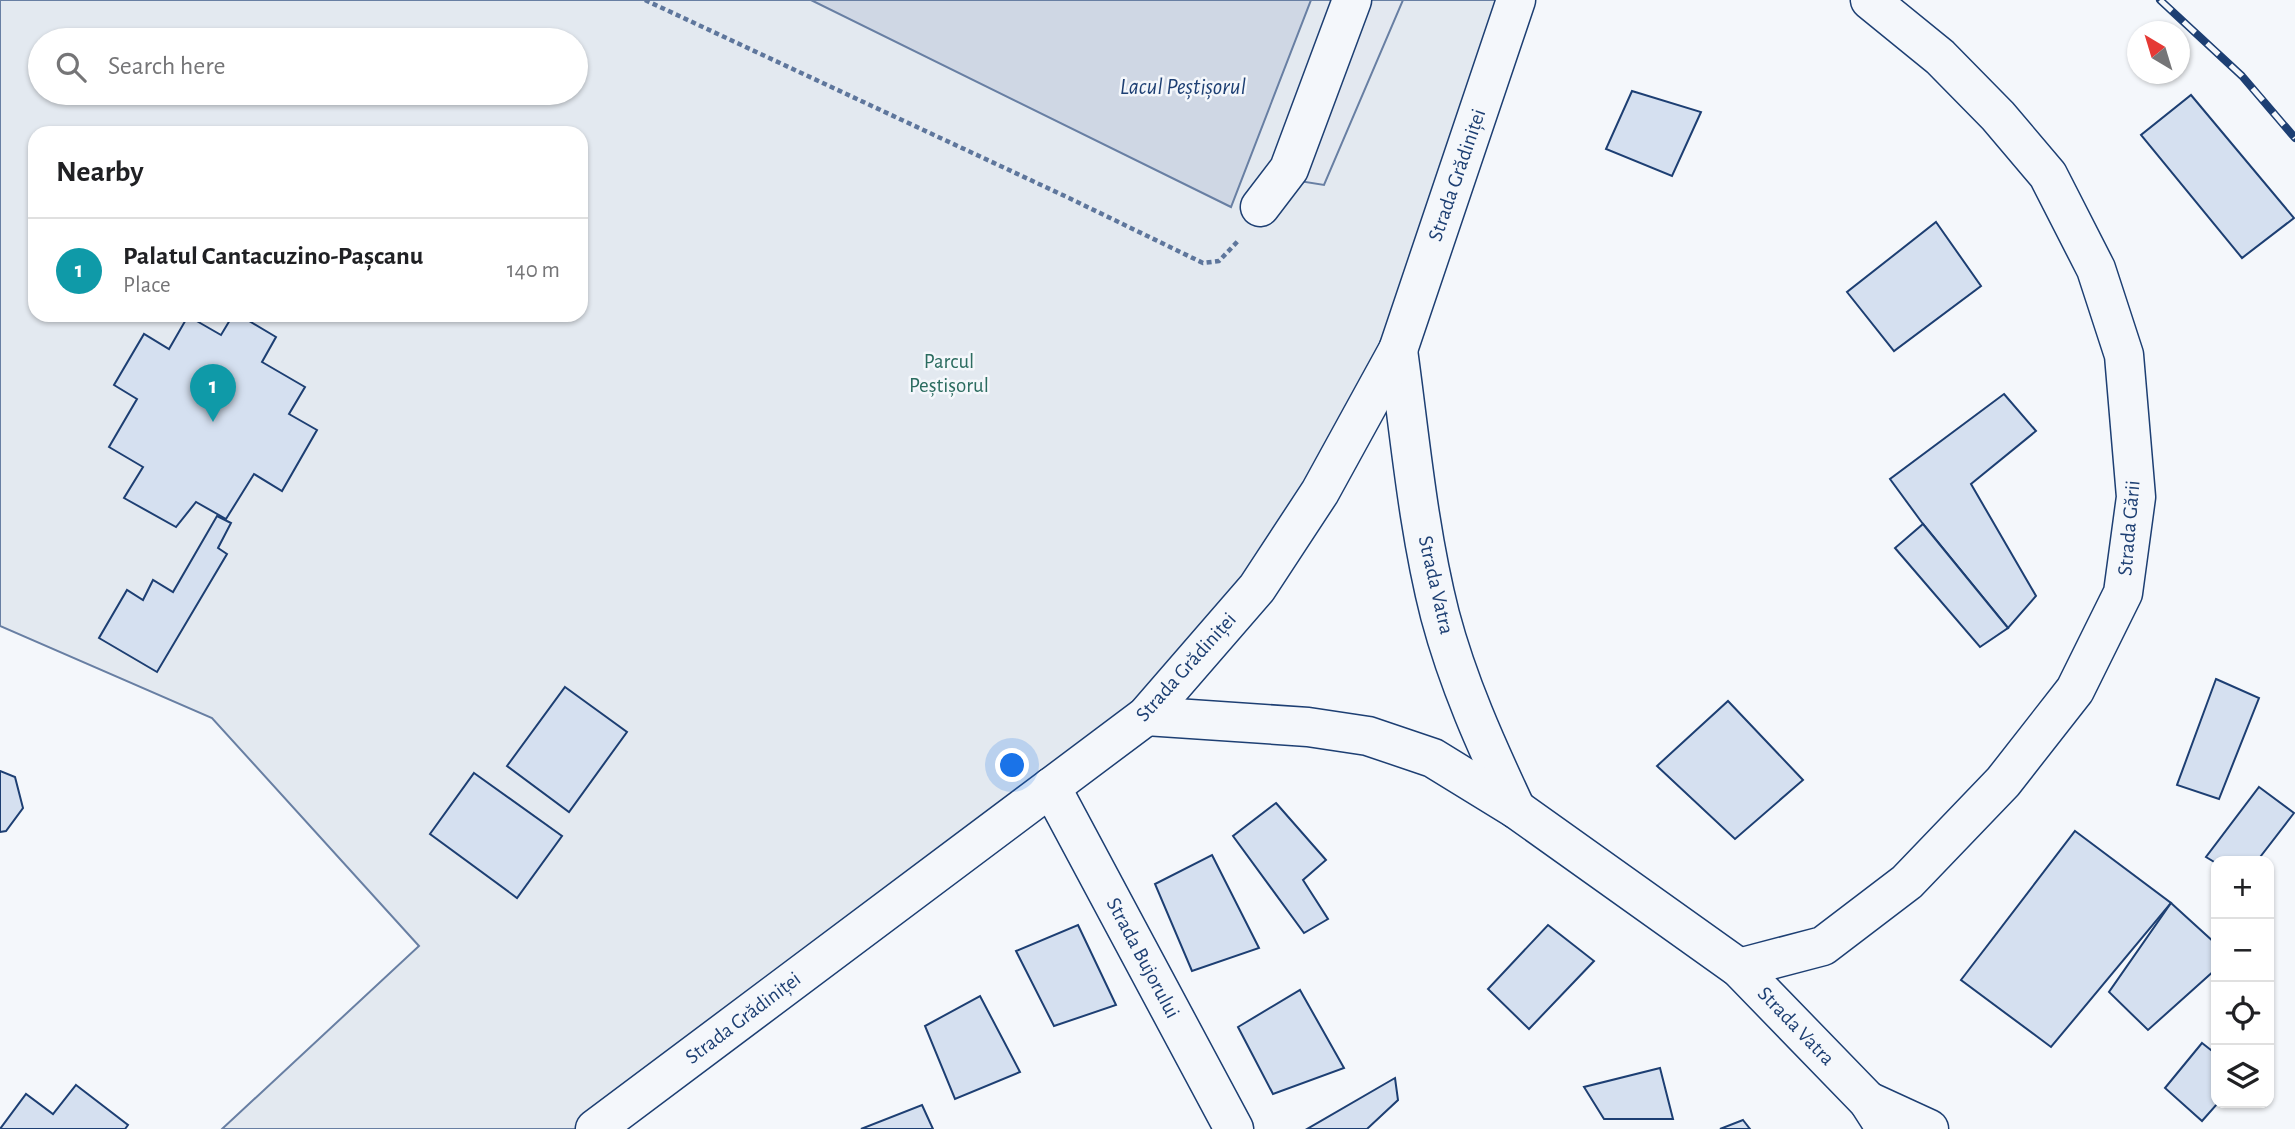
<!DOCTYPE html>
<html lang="en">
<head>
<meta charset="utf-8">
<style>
	body { margin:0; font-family:"Alegreya Sans",sans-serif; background:#f2f2f2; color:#202124 }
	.controls { position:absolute; right:21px; bottom:21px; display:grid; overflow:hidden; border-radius:14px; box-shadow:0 2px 5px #0004 }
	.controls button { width:63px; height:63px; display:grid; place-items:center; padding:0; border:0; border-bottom:2px solid #e0e0e0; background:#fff; color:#202124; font:35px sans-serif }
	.compass { position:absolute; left:2127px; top:21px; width:63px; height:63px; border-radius:50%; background:#fff; box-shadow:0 2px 5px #0004; rotate:322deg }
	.you { position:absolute; left:1013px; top:766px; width:24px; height:24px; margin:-18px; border:5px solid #fff; border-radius:50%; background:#1a73e8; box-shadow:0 0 0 10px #1a73e833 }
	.badge { display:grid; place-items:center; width:46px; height:46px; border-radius:50%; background:#c62828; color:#fff; font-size:23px; font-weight:700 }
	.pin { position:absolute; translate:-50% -58px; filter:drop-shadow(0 2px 4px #0008) }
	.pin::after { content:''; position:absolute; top:37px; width:24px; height:21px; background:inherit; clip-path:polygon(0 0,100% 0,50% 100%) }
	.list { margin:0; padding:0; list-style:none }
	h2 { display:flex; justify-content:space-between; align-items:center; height:91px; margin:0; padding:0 28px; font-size:30px }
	h2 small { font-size:23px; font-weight:400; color:#757577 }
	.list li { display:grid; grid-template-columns:46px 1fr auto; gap:21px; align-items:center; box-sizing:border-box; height:105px; padding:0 28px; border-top:2px solid #e0e0e0 }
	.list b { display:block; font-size:26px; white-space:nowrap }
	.list p { margin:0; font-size:23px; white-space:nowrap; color:#757577 }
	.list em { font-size:23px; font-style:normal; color:#757577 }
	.icon { flex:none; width:38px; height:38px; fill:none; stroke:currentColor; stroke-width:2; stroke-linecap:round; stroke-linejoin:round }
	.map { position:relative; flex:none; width:2295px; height:1129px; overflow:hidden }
	.search { position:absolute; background:#fff; box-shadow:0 2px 5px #0004; left:28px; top:28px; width:560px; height:77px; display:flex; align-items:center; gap:18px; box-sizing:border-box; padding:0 24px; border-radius:38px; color:#757577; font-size:26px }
	.panel { position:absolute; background:#fff; box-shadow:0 2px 5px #0004; left:28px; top:126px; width:560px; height:196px; border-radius:21px }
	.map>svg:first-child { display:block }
	.green { fill:#e3e9f0; stroke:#687fa3; stroke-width:2; fill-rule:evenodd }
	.parking { fill:#e3e8f0; stroke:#687fa3; stroke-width:2 }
	.water { fill:#cfd7e4; stroke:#687fa3; stroke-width:2 }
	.building { fill:#d5e0f0; stroke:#1d3f73; stroke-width:2 }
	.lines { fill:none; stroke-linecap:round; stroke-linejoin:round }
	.minor-casing { stroke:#1d3f73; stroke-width:41 }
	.major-casing { stroke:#1d3f73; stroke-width:41 }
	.path { stroke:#5e769c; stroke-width:4.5; stroke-dasharray:5 3.5; stroke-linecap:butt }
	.minor { stroke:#f4f7fb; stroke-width:38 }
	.major { stroke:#f4f7fb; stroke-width:38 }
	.rail-casing { stroke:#1d3f73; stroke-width:8 }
	.rail { stroke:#f4f7fb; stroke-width:5; stroke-dasharray:16; stroke-linecap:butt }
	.labels { text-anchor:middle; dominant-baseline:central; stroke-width:5; stroke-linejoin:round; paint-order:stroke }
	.street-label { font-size:21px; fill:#1d3f73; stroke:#f4f7fb }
	.park-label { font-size:21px; fill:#2c6c60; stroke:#f4f7fb }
	.water-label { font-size:23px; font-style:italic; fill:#1d3f73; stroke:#f4f7fb }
</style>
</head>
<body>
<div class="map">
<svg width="2295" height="1129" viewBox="0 0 2295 1129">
	<rect width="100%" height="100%" fill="#f4f7fb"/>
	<!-- green -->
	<path class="green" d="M0,0H1516L1398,350L1146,716L595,1129H222L419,946L212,718L0,626ZM40,40H576V93H40ZM35,133H581V315H35Z"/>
	<!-- parking -->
	<path class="parking" d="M1361,0H1403L1324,185L1293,180Z"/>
	<!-- water -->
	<path class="water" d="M811,0H1311L1231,207Z"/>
	<!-- building -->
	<g class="building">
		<path d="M1632,91L1701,112L1672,176L1606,149Z"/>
		<path d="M2191,95L2294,218L2242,258L2141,135Z"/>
		<path d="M1936,222L1981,286L1894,351L1847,292Z"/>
		<path d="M233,315H239L276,337L262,362L305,387L289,414L317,430L282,491L254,474L226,519L196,502L176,527L124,498L143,467L109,447L137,399L114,385L144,334L169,349L188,316L221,335Z"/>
		<path d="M2004,394L2036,431L1971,484L2036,596L2008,628L1923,524L1890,479Z"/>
		<path d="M217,516L231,523L218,548L227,554L157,672L99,638L127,590L143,600L153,580L173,592Z"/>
		<path d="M1923,524L2008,628L1980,647L1895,548Z"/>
		<path d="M2216,679L2259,698L2219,799L2177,785Z"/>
		<path d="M565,687L627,732L569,812L507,766Z"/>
		<path d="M1728,701L1803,780L1735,839L1657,766Z"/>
		<path d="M0,771L15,777L23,808L6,831L0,832Z"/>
		<path d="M474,773L562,836L517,898L430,834Z"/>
		<path d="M2259,787L2294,813L2257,861H2216V863L2206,857Z"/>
		<path d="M1276,803L1326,860L1303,880L1328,919L1304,933L1233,836Z"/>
		<path d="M2075,831L2171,903L2051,1047L1961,980Z"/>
		<path d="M1212,855L1259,948L1192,971L1155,884Z"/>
		<path d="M2171,903L2216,944V969L2148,1030L2109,992Z"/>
		<path d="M1078,925L1116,1005L1054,1026L1016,951Z"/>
		<path d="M1548,925L1594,961L1529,1029L1488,989Z"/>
		<path d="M1300,990L1344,1068L1273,1094L1238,1027Z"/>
		<path d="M980,996L1020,1072L955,1099L925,1026Z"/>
		<path d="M2202,1043L2216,1054L2218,1103L2202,1121L2165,1088Z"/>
		<path d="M1660,1068L1673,1119H1604L1584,1087Z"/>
		<path d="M1395,1078L1398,1100L1367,1129H1307Z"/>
		<path d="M76,1085L128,1125L125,1129H0L26,1094L53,1114Z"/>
		<path d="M922,1105L933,1129H861Z"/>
		<path d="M1743,1120L1750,1129H1720Z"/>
	</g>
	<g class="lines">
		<defs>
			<g id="minor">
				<path d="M1260,207L1289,169L1352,0"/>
				<path d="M1398,350C1410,437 1418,529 1440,615C1458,683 1486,745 1516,809"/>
				<path d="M1146,716L1308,727L1368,736L1433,758L1516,809L1739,968L1868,1101L1886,1129"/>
				<path d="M1051,787L1234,1129"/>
				<path d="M1739,968L1823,946L1907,882L2003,782L2075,690L2123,593L2136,497L2124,355L2096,269L2048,175L1998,116L1940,57L1870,0"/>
				<path d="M1868,1101L1929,1129"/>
			</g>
			<path id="major" d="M595,1129L1146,716L1257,588L1320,492L1398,350L1516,0"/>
		</defs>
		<!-- minor casing -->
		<use href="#minor" class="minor-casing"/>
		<!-- major casing -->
		<use href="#major" class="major-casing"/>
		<!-- path -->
		<path class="path" d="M645,0L1069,198L1203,263L1219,261L1238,241"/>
		<!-- minor -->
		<use href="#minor" class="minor"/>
		<!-- major -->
		<use href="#major" class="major"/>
		<defs>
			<path id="rail" d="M2160,0L2242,76L2295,138"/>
		</defs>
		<!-- rail casing -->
		<use href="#rail" class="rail-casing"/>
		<!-- rail -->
		<use href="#rail" class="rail"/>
	</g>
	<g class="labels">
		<!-- street labels -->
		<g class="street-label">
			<text transform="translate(1457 175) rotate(-71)">Strada Grădiniței</text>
			<text transform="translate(2129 528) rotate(-85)">Strada Gării</text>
			<text transform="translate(1436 585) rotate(77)">Strada Vatra</text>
			<text transform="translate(1186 667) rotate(-48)">Strada Grădiniței</text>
			<text transform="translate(1143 958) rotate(62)">Strada Bujorului</text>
			<text transform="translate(743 1018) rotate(-37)">Strada Grădiniței</text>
			<text transform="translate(1796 1026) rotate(46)">Strada Vatra</text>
		</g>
		<!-- park labels -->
		<g class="park-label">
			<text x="949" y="361">Parcul<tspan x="949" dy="24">Peștișorul</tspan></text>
		</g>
		<!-- water labels -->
		<g class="water-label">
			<text x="1183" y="87">Lacul Peștișorul</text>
		</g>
	</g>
</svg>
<div class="controls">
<button>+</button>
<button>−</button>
<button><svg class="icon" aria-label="locate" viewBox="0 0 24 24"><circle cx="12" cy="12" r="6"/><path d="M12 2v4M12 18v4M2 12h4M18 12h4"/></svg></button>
<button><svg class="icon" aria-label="layers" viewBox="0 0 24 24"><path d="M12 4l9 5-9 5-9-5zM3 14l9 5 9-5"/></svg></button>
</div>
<svg class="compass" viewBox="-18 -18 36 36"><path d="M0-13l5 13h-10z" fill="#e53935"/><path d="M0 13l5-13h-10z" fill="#757577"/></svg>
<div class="you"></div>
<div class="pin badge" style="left:213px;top:422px;background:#0f9aa8">1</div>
<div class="search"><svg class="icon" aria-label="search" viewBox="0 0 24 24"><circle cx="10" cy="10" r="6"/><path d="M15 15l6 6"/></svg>Search here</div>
<section class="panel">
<h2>Nearby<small></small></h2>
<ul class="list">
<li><span class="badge" style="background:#0f9aa8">1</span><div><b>Palatul Cantacuzino-Pașcanu</b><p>Place</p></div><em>140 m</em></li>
</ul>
</section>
</div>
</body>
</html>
